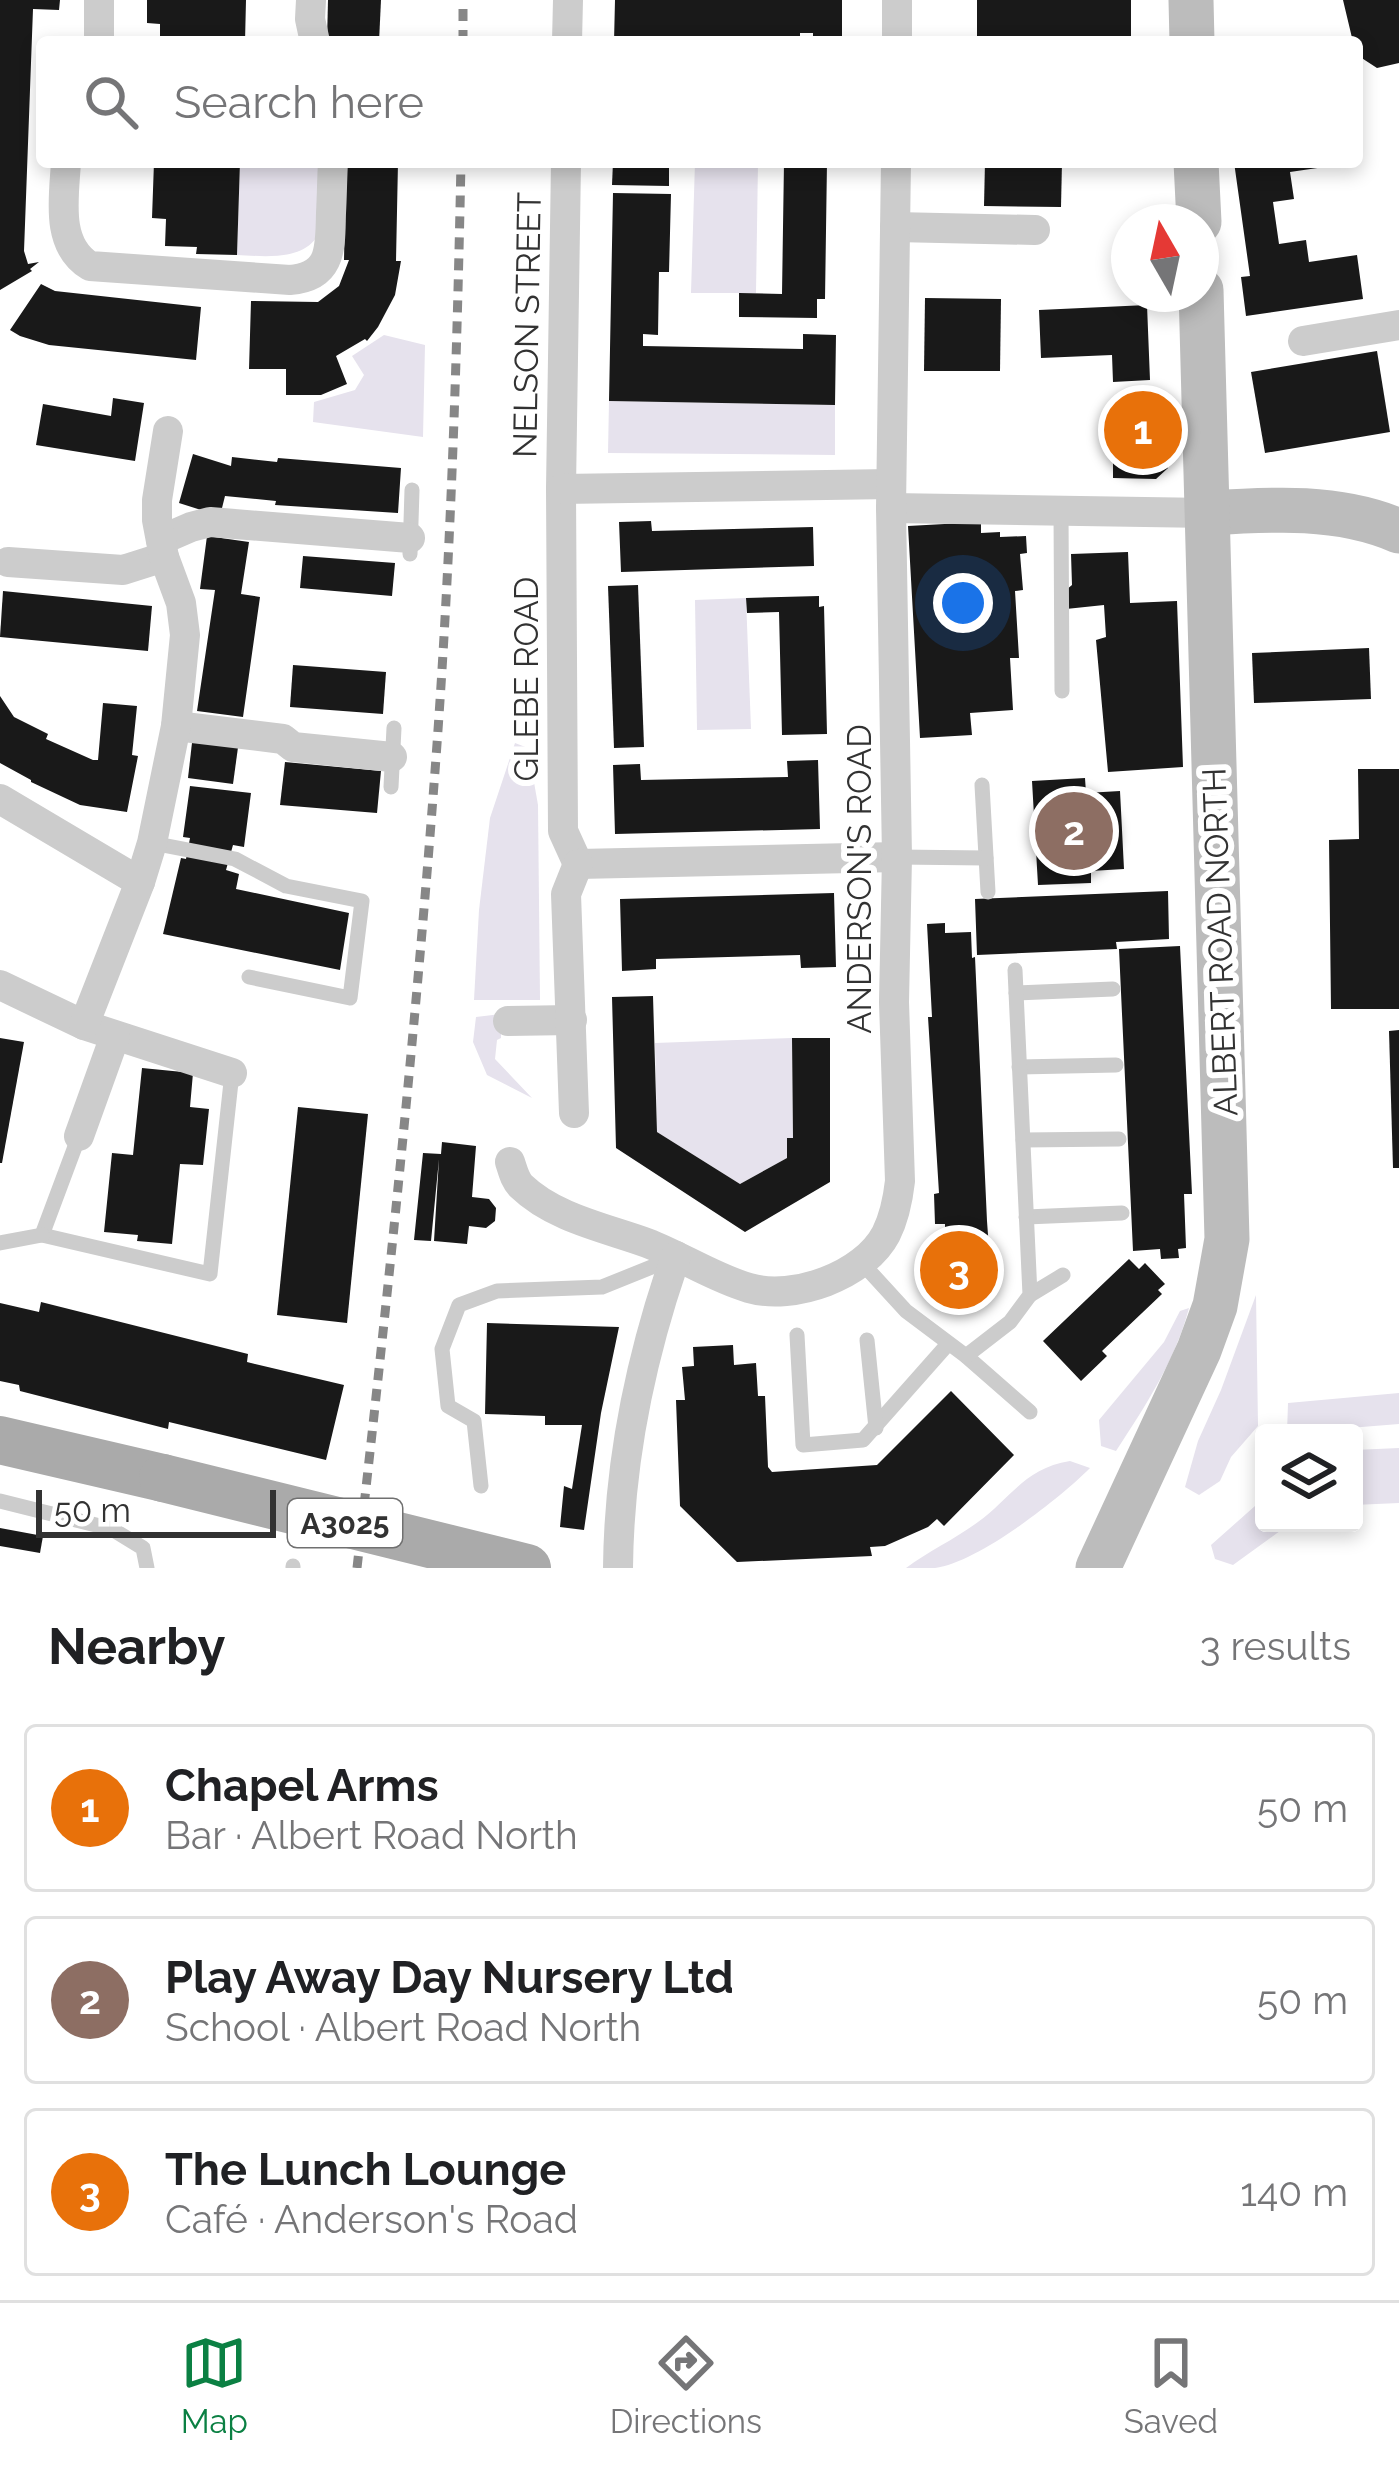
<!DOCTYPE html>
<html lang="en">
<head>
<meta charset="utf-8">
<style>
	body { margin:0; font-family:Raleway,sans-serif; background:#f6f6f6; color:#202124 }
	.controls { position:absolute; right:36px; bottom:36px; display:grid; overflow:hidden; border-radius:12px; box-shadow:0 6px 18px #0003 }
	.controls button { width:108px; height:108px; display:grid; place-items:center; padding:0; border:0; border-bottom:3px solid #e0e0e0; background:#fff; color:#202124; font:60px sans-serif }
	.compass { position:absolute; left:1111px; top:204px; width:108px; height:108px; border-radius:50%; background:#fff; box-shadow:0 6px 18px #0003; rotate:351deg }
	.scale { position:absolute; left:36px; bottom:30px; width:240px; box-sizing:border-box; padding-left:12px; border:6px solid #323232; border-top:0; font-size:33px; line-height:42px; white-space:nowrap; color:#323232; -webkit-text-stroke:9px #fff; paint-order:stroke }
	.you { position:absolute; left:963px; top:603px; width:42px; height:42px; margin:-30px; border:9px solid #fff; border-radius:50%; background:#1a73e8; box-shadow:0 0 0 18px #1a73e833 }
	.badge { display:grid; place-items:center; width:78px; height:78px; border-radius:50%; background:#0b8043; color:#fff; font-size:39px; font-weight:700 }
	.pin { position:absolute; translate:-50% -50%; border:6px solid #fff; box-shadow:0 3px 12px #0006 }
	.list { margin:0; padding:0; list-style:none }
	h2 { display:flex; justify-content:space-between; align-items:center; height:156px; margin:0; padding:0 48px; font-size:51px }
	h2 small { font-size:39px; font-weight:400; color:#757577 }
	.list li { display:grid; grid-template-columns:78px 1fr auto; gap:36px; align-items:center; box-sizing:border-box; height:168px; margin:0 24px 24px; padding:0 24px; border:3px solid #e0e0e0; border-radius:12px }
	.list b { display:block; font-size:45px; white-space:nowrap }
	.list p { margin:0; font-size:39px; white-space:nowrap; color:#757577 }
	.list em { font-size:39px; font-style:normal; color:#757577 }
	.icon { flex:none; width:66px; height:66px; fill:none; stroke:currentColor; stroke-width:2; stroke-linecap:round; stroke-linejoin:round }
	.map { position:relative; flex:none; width:1399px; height:1568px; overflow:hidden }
	.search { position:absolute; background:#fff; box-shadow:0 6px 18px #0003; left:36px; right:36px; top:36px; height:132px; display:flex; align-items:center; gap:30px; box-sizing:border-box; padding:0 42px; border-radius:12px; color:#757577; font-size:45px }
	.sheet { height:732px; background:#fff }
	nav { display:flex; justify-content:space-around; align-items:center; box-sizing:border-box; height:168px; border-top:3px solid #e0e0e0; background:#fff; font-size:33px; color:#757577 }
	nav a { display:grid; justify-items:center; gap:6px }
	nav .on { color:#0b8043 }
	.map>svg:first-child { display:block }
	.green { fill:#e6e2ed }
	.building { fill:#191919 }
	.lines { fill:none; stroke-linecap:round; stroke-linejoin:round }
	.lane { stroke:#ccc; stroke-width:15 }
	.street { stroke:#ccc; stroke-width:30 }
	.secondary { stroke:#bcbcbc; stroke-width:45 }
	.primary { stroke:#aaa; stroke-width:48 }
	.rail { stroke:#878787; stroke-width:9; stroke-dasharray:12 9; stroke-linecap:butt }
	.primary-bridge { stroke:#aaa; stroke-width:48 }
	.labels { text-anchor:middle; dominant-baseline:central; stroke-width:12; stroke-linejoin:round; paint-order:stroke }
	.shield { fill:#fff; stroke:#707070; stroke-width:3 }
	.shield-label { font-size:30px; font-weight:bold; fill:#323232 }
	.street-label { font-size:33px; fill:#323232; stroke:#fff }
</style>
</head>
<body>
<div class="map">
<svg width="1399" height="1568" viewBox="0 0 1399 1568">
	<rect width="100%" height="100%" fill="#fff"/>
	<!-- green -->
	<g class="green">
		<path d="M240,162H322C321,176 323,221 319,232C307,262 262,256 237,255Z"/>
		<path d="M695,162H758L756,293H691Z"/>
		<path d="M384,335L425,345L423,437L313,422L314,402L355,390L364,375L352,356Z"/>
		<path d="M609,401L835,405V455L608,453Z"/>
		<path d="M746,598L751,729L697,730L695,600Z"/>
		<path d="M515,743L528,748L538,805L540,1000H474L479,910L490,818Z"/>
		<path d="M501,1014V1038L497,1040L495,1059L532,1098L487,1075L473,1042L476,1017Z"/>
		<path d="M792,1038L793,1138L787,1139V1158L740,1184L657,1132L655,1043Z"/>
		<path d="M1256,1295L1258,1426L1231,1457L1220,1481L1199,1495L1185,1487L1198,1441L1221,1390Z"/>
		<path d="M1189,1308C1175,1361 1146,1405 1116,1451L1101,1446L1099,1420L1164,1342L1180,1311Z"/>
		<path d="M1399,1393V1424L1287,1433L1288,1403Z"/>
		<path d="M1399,1448V1503L1354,1505V1450Z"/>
		<path d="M1070,1461L1090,1468C1059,1499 979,1562 935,1568C926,1568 915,1568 906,1568C929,1551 955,1539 978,1522C1011,1498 1025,1468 1070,1461Z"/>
		<path d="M1264,1498V1523H1291L1233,1565L1215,1559L1211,1545Z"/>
	</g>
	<!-- building -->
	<g class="building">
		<path d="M0,0H60L59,10L33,9L24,251L28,264L39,262L30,269L32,271L0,290Z"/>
		<path d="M147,0H246L245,42H160V24L147,23Z"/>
		<path d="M328,0H381L379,42H327Z"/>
		<path d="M615,0H842V42H813V33H800V39L648,38L647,42H614Z"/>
		<rect x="977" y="0" width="154" height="42"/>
		<path d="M1343,0H1399V63L1377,68L1357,55V42H1353Z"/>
		<path d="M154,162H240L237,255L196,254L197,247L165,246L166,219L152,218Z"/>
		<path d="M346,162H398L396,261H401L395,295L378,327L367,341L365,339L336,356L347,384L321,395H286V369H249L251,301L318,302L339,286L349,260H344Z"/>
		<path d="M613,162H669V186L612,185Z"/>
		<path d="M784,162H827L825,299H817V318L739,317V293L782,294Z"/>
		<path d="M985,162H1062L1061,207L984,206Z"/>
		<path d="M1234,162H1338V165L1290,172L1294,199L1273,202L1279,244L1306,240L1309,262L1357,255L1363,299L1246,316L1241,277L1250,276Z"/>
		<path d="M613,193L671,194L669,272H659L658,335L643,334V346L803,349V334L836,335L835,405L609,401Z"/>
		<path d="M41,284L55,291L201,307L196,360L49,345L20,336L10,330Z"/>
		<path d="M925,298L1001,299L1000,371H924Z"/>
		<path d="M1147,305L1150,380L1113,382L1112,355L1041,358L1039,310Z"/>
		<path d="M1377,351L1390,432L1265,453L1251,372Z"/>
		<path d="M113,398L144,403L135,461L36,445L43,404L111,416Z"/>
		<path d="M1164,403L1168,468L1156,479L1113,478V442H1121L1120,419H1129L1128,404Z"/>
		<path d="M193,454L231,466L232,457L277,462L278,458L401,468L398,513L275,505L276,501L225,496L220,516L179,503Z"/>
		<path d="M651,521L652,531L813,527L814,566L621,572L619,522Z"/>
		<path d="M981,522V533L1000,532V537L1026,536L1027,553L1020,554L1023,590L1015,591L1019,658H1010L1013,710L970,713L972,735L920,738L908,526Z"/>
		<path d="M207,536L249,542L241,594L260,597L243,717L197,711L215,590L200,589Z"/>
		<path d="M1128,552L1130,603L1177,601L1183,767L1108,772L1096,640L1106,637L1104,605L1066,609V590L1072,585L1071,554Z"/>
		<path d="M303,556L395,563L392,596L300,588Z"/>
		<path d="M638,585L644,747L614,748L608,586Z"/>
		<path d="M3,591L152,606L148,651L0,637Z"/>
		<path d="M819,596V607L824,606L827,734L782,735L779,612L747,613L746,598Z"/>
		<path d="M1369,648L1371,699L1254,703L1252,653Z"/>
		<path d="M293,665L386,672L383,714L290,707Z"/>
		<path d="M0,696L14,717L48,734L46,739L93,760H98L103,703L137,706L132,755L138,756L127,812L80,805L31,782V780L0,763Z"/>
		<path d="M193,734L239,740L233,784L188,778Z"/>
		<path d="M818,760L820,829L615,834L613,765L640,764L641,780L788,777L787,761Z"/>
		<path d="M285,762L381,771L377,813L280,805Z"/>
		<path d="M1358,769H1399V1009H1331L1329,840L1359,839Z"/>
		<path d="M1085,778L1086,793L1120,791L1124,869L1091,871V883L1038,885L1032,781Z"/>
		<path d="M190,786L251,793L244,847L233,845L226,870L239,874L236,889L349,913L340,970L163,934L181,858L186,859L190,838L183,837Z"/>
		<path d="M1168,891L1169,939L1116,942L1117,949L977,955L975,899Z"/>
		<path d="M834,893L836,967L801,968L800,955L656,959V969L622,971L620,899Z"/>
		<path d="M945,923V933L971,932L972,958L975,957L987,1221L989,1249L993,1252L995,1288L978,1305L948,1306L930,1291L928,1255L945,1236V1224H935L934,1194L939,1193L928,1017H932L927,924Z"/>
		<path d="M1180,946L1192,1194H1184L1186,1248L1178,1249L1179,1258L1161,1259L1160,1249L1133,1251L1119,949Z"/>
		<path d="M653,996L657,1132L740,1184L787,1158V1138H793L792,1038H830V1182L745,1232L616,1148L612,997Z"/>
		<path d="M1399,1030V1168H1393L1389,1031Z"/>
		<path d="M0,1038L24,1042L2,1163H0Z"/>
		<path d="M142,1068L193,1073L190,1107L209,1109L203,1165L180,1164L172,1244L137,1241L138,1235L104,1232L112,1153L133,1155Z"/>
		<path d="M298,1107L368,1114L347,1323L277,1315Z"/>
		<path d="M442,1142L476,1146L472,1197L489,1199L496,1208L495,1221L486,1228L469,1226L467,1244L434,1241L439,1159L431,1241L414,1240L423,1153L441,1154Z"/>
		<path d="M1129,1259L1139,1269L1145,1263L1165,1284L1158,1290L1162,1294L1102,1351L1107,1356L1081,1381L1043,1341Z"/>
		<path d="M41,1302L248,1354L247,1362L344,1385L326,1460L169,1422L168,1429L20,1391L19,1385L0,1381V1303L39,1312Z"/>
		<path d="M487,1323L619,1327L601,1413L584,1530L560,1527L564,1486L572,1489L582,1425H545V1416L485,1414Z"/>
		<path d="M733,1345L734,1365L756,1363L758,1396H765L768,1467L772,1472L877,1465L951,1391L1014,1455L944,1526L937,1519L928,1527L885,1546L870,1547L872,1556L737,1562L680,1506L676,1400H685L682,1367L694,1366L693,1347Z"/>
		<path d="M0,1528L43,1536L40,1553L0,1546Z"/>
	</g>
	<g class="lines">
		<!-- lane -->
		<g class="lane">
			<path d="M1061,512L1062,691"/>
			<path d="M410,554L412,490"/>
			<path d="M982,785L988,892"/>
			<path d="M391,787L394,728"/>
			<path d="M152,843L235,859L286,886L362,901L350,998L249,977"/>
			<path d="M897,857L986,858"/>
			<path d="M1016,993L1113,989"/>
			<path d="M1019,1067L1116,1065"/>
			<path d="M79,1136L42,1235L210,1274L232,1073"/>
			<path d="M1023,1140L1119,1139"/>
			<path d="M1026,1217L1122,1213"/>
			<path d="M0,1243L42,1235"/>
			<path d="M862,1263L906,1311L966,1356L1030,1412"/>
			<path d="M1030,1295L1063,1275"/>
			<path d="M797,1335L803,1445L863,1440L948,1344"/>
			<path d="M867,1340L876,1428"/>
			<path d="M966,1356L1010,1322L1030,1295L1015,970"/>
			<path d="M481,1486L474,1421L448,1406L442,1349L459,1305L497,1291L602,1287L674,1258"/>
			<path d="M0,1501L112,1529L143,1548L147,1568"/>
			<path d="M293,1568V1566"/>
		</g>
		<!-- street -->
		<g class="street">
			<path d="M311,0L310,19L315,42"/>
			<path d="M99,42V0"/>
			<path d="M567,42L568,0"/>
			<path d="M897,42V0"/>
			<path d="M66,162C64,197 55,245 90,266L290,280C333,277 330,246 331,213C332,196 332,179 333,162"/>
			<path d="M566,162L561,489L563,831L578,864"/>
			<path d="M895,227L1035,230"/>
			<path d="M1303,341L1399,325"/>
			<path d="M561,489L891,484"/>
			<path d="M891,508L1209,513"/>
			<path d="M161,540L191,527L210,522L410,538"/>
			<path d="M8,562L123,570L164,557"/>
			<path d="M176,726L283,739L293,747L392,757"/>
			<path d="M0,799L140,882"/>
			<path d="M578,864L897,857"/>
			<path d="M0,985L84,1025L232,1073"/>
			<path d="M508,1021L572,1020"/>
			<path d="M84,1025L140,882L152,843L176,726L185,635L181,603L164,557L157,520V500L168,431"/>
			<path d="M574,1113L566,894L578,864"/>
			<path d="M79,1136L115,1036"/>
			<path d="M510,1162C513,1171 515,1180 521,1186C554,1218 606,1228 647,1243C681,1256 714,1278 749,1288C793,1301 864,1276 886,1234C894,1218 898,1199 900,1181L894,1002L897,857L891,508L896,162"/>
			<path d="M618,1568C619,1462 641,1356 676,1256"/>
		</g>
		<!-- secondary -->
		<g class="secondary">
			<path d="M1191,0L1192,42"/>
			<path d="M1196,162L1199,222"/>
			<path d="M1209,513C1273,509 1339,505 1399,531"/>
			<path d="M1098,1568L1199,1350L1215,1306L1227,1239L1201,290"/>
		</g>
		<!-- primary -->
		<path class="primary" d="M0,1440L163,1478"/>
		<!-- rail -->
		<g class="rail">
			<path d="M463,42V0"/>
			<path d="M357,1568C388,1294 417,1019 437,744C451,550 457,356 461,162"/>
		</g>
		<!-- primary-bridge -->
		<path class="primary-bridge" d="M163,1478L527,1568"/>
	</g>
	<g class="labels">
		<!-- shield labels -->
		<rect class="shield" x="288" y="1499" width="114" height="48" rx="9"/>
		<g class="shield-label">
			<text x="345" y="1523">A3025</text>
		</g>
		<!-- street labels -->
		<g class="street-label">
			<text transform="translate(527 325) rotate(-89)">NELSON STREET</text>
			<text transform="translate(526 679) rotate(-90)">GLEBE ROAD</text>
			<text transform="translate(859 879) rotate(-90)">ANDERSON'S ROAD</text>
			<text transform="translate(1220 942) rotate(-92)">ALBERT ROAD NORTH</text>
		</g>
	</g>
</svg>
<div class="controls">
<button><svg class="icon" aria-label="layers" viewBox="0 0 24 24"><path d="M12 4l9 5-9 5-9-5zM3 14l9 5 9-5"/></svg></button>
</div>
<svg class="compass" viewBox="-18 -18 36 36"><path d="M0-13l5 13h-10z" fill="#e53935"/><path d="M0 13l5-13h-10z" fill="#757577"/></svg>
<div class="scale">50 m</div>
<div class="you"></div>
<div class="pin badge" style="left:1143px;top:430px;background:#e8710a">1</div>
<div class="pin badge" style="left:1074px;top:831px;background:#8d6e63">2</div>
<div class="pin badge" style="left:959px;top:1270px;background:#e8710a">3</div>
<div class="search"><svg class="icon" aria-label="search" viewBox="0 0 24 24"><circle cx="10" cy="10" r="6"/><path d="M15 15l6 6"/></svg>Search here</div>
</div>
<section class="sheet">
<h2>Nearby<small>3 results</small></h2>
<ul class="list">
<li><span class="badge" style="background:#e8710a">1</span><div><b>Chapel Arms</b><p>Bar · Albert Road North</p></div><em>50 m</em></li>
<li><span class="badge" style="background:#8d6e63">2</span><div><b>Play Away Day Nursery Ltd</b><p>School · Albert Road North</p></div><em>50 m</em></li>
<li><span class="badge" style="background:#e8710a">3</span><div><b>The Lunch Lounge</b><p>Café · Anderson's Road</p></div><em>140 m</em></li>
</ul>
</section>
<nav>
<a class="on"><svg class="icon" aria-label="map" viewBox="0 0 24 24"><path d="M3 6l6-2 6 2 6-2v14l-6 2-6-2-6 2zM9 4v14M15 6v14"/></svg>Map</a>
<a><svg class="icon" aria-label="directions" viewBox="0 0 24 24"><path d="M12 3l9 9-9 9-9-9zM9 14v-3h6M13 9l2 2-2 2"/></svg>Directions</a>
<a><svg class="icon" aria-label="saved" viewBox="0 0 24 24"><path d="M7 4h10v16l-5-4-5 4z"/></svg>Saved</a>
</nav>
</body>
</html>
